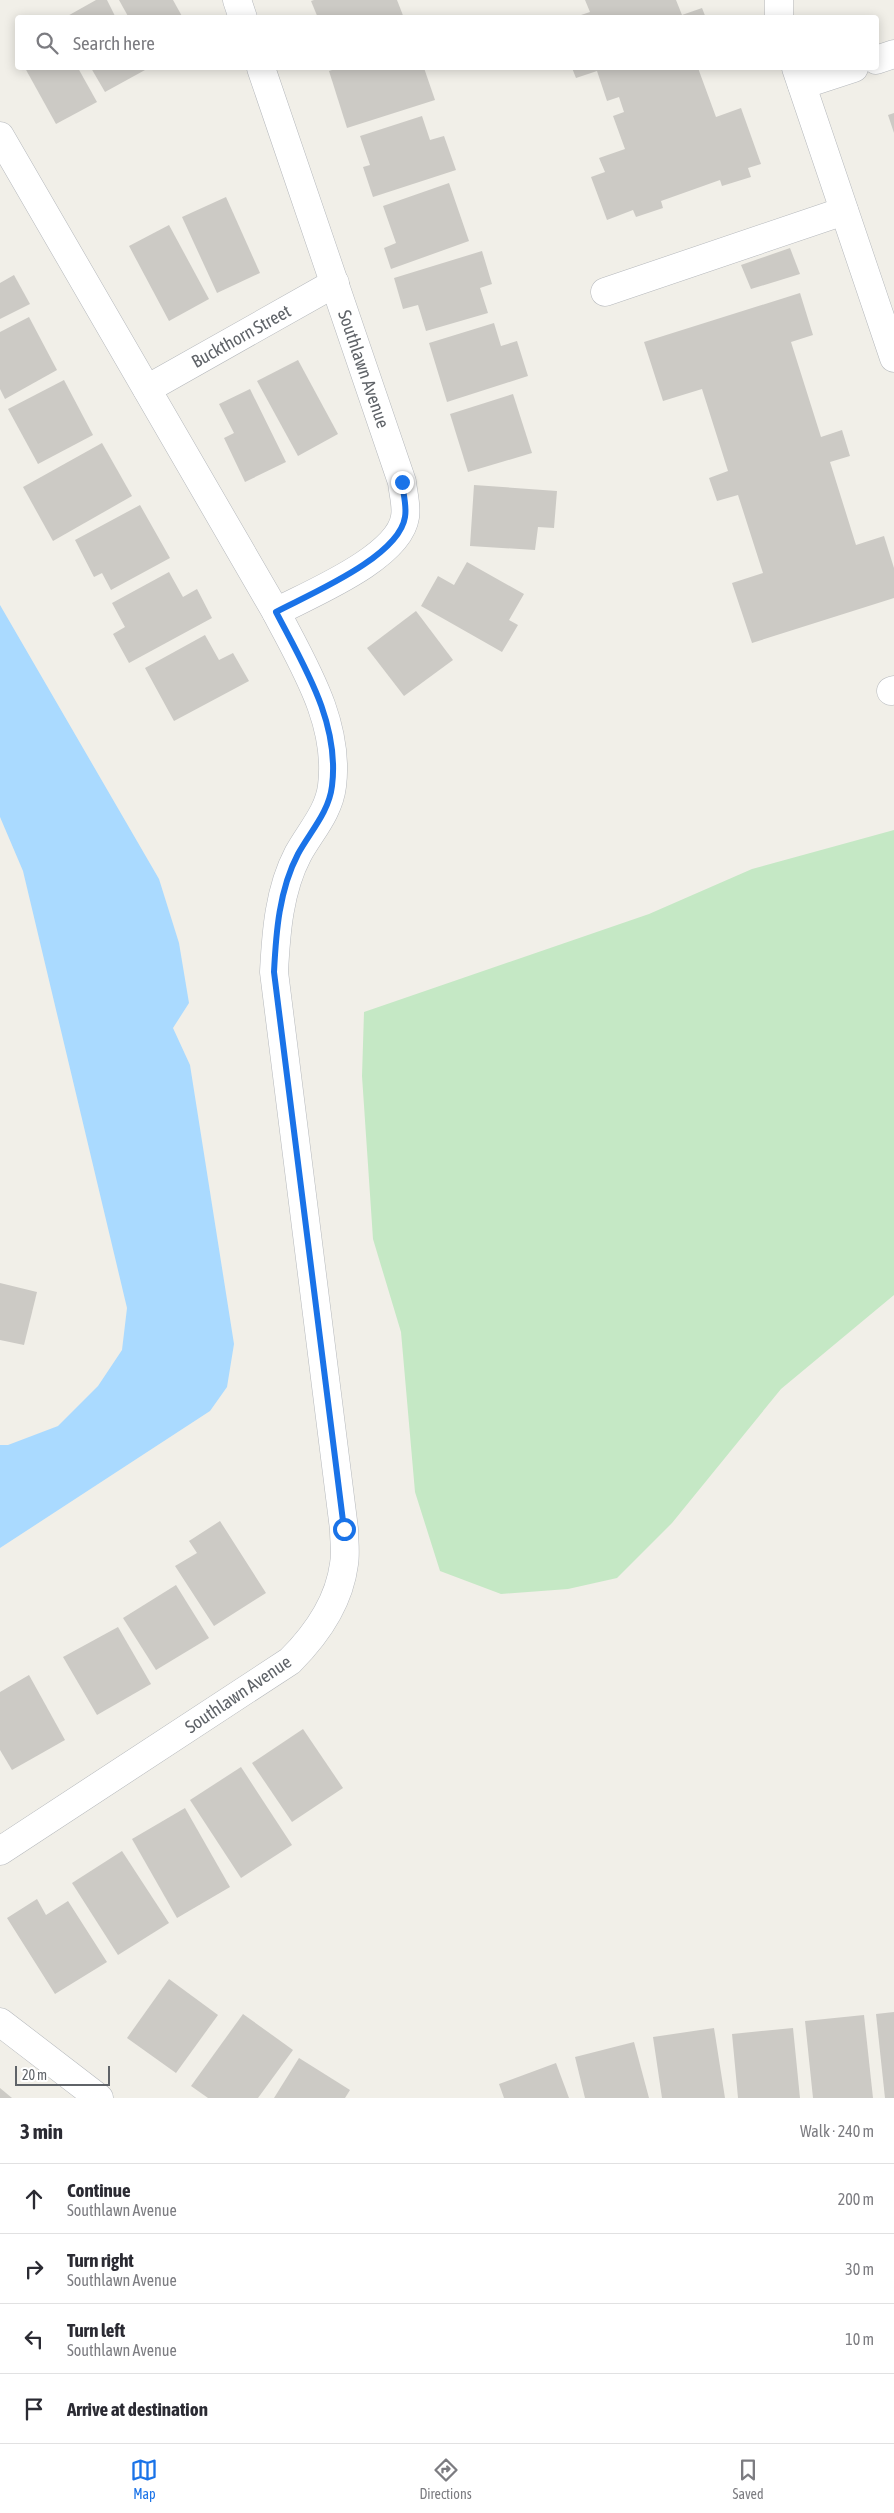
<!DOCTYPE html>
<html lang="en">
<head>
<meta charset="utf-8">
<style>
	body { margin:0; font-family:"Asap Condensed",sans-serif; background:#f2f2f3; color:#2b2b33 }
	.scale { position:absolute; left:15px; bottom:12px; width:95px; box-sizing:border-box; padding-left:5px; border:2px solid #5f6368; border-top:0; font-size:14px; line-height:18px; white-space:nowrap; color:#5f6368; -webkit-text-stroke:4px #fff; paint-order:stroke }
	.stop { position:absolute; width:15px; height:15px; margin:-11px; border:4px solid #1a73e8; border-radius:50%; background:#fff }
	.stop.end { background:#1a73e8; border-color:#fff; box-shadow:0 1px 5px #0008 }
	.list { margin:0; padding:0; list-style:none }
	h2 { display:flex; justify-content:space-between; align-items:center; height:65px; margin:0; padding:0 20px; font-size:21px }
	h2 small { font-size:16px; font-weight:400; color:#7c7c81 }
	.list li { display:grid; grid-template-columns:32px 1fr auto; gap:15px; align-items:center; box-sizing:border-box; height:70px; padding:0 20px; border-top:1px solid #e1e1e2 }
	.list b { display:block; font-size:19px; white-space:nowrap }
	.list p { margin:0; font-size:16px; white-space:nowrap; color:#7c7c81 }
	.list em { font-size:16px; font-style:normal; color:#7c7c81 }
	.icon { flex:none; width:28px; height:28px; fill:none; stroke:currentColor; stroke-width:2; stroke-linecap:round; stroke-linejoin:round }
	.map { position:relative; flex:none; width:894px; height:2098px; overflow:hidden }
	.search { position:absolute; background:#fff; box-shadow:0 2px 12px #0003; left:15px; right:15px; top:15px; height:55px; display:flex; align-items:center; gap:12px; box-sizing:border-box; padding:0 18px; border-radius:5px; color:#7c7c81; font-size:19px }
	.sheet { height:345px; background:#fff }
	nav { display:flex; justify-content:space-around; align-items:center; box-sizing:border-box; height:70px; border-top:1px solid #e1e1e2; background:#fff; font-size:14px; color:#7c7c81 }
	nav a { display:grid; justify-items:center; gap:2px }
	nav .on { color:#1a73e8 }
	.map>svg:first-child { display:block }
	.green { fill:#c5e8c5 }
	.water { fill:#aadaff }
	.building { fill:#cccac5 }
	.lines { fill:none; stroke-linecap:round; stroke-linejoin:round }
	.minor-casing { stroke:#b5b8bc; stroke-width:29 }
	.minor { stroke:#fff; stroke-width:28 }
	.route { stroke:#1a73e8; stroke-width:6 }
	.labels { text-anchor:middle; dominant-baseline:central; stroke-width:4; stroke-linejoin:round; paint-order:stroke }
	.street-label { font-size:18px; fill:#5f6368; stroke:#fff }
</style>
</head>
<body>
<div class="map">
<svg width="894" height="2098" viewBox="0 0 894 2098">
	<rect width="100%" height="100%" fill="#f1efe8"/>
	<!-- green -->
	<path class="green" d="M894,830V1295L781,1389L672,1523L617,1578L568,1589L501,1594L440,1571L415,1492L401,1332L373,1239L362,1076L364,1012L649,914L752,869Z"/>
	<!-- water -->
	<path class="water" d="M0,605L159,879L179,943L189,1003L173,1028L190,1065L234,1344L227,1387L210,1411L0,1548V1445H8L58,1426L98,1386L122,1350L127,1308L23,871L0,817Z"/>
	<!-- building -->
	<g class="building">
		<path d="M96,0H107L116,18H64Z"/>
		<path d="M119,0H173L183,18H129Z"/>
		<path d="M314,0H397L404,18H318L311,1Z"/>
		<path d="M585,0H676L682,15L702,8L706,18H579L578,16L590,12Z"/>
		<path d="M25,68H78L97,102L56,124Z"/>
		<path d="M91,68H144L145,70L105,92Z"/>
		<path d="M338,68H424L435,100L347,128L329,71Z"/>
		<path d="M572,68H698L716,117L741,108L761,164L748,168L751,177L722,186L720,180L661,201L663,208L636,217L633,210L607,220L591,177L605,172L599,158L625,149L613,116L624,112L619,97L607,101L597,71L576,78Z"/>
		<path d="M894,113V133L888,115Z"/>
		<path d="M422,116L430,140L444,136L456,170L373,197L363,167L370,165L360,136Z"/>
		<path d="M449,183L469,241L391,269L384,248L396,243L383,206Z"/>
		<path d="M226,197L260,273L217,293L182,217Z"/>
		<path d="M169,225L209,299L169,321L129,246Z"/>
		<path d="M790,248L800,274L751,289L741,265Z"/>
		<path d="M482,251L492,284L480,288L488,313L426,331L418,305L403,309L394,278Z"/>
		<path d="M14,275L30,304L0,319V283Z"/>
		<path d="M800,293L813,335L791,342L821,437L842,430L850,456L830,462L856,545L884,536L894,568V598L752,643L732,583L763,573L738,495L717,501L709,478L728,471L702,389L663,401L644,342Z"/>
		<path d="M29,317L57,370L5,399L0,389V332Z"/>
		<path d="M494,323L501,346L517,341L528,376L447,402L429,343Z"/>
		<path d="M298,360L338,434L298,456L257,381Z"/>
		<path d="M64,380L93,435L38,464L8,409Z"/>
		<path d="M250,389L286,462L245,482L224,438L234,433L219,404Z"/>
		<path d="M513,394L532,453L468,472L450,414Z"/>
		<path d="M102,443L132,496L53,541L23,487Z"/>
		<path d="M474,485L557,491L554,528L538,527L535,550L470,546Z"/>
		<path d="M140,505L170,558L111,590L102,573L94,577L75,540Z"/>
		<path d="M467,562L524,594L509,620L518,625L502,652L421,606L438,576L454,585Z"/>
		<path d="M169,572L183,597L197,589L212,618L129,663L113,634L125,627L112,603Z"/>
		<path d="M416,611L453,660L404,696L367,648Z"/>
		<path d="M205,635L219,660L233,653L249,681L174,721L145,668Z"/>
		<path d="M0,1283L37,1292L24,1345L0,1340Z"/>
		<path d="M220,1521L266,1593L214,1626L175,1566L197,1553L189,1541Z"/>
		<path d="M176,1585L209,1638L156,1670L123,1618Z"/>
		<path d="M118,1627L151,1684L97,1715L63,1657Z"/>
		<path d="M29,1675L65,1740L12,1770L0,1750V1692Z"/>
		<path d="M303,1729L343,1788L292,1822L252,1763Z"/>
		<path d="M241,1767L292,1845L241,1878L190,1800Z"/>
		<path d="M185,1808L230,1887L177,1918L132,1839Z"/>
		<path d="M122,1851L169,1923L118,1955L72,1883Z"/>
		<path d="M37,1899L46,1915L68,1901L107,1962L55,1994L7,1918Z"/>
		<path d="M169,1979L218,2015L176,2073L127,2038Z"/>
		<path d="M894,2012V2098H885L876,2014Z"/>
		<path d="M243,2014L293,2050L258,2098H208L191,2086Z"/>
		<path d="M864,2015L873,2098H813L805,2021Z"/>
		<path d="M714,2028L725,2098H662L653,2037Z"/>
		<path d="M793,2028L800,2098H738L732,2034Z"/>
		<path d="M634,2042L649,2098H585L575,2057Z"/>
		<path d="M299,2058L350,2090L345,2098H274Z"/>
		<path d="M556,2063L569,2098H504L499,2084Z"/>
		<path d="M0,2088L12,2098H0Z"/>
	</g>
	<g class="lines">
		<defs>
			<g id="minor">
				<path d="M237,0L243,18"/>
				<path d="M779,18V0"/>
				<path d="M876,60L894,54"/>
				<path d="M261,68L402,482C403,493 407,506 405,517C399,558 310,594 276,612"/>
				<path d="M796,68L894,358"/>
				<path d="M802,85L854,68"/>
				<path d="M0,136L276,612C304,666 340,723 332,786C329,812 310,832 298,854C279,890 276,933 274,972L344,1529C344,1540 346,1553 344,1564C339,1603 316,1635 290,1661L0,1851"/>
				<path d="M605,292L844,211"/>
				<path d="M147,389L335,283"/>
				<path d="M891,691L894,690"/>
				<path d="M0,2022L99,2098"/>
			</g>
		</defs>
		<!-- minor casing -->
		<use href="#minor" class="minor-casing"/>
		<!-- minor -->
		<use href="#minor" class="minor"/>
	</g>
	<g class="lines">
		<!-- route -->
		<path class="route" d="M344,1529L274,972C276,933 279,890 298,854C310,832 329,812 332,786C340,723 304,666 276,612C310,594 399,557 405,517C407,506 403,493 402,482"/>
	</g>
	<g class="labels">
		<!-- street labels -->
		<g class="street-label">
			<text transform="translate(241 336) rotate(-29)">Buckthorn Street</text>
			<text transform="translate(364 369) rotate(71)">Southlawn Avenue</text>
			<text transform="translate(238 1694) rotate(-34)">Southlawn Avenue</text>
		</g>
	</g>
</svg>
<div class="scale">20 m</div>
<div class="stop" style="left:344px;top:1529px"></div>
<div class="stop end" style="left:402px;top:482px"></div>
<div class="search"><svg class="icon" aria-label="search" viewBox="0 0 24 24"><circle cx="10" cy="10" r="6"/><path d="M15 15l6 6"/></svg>Search here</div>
</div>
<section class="sheet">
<h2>3 min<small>Walk · 240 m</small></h2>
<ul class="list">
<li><svg class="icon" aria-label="ahead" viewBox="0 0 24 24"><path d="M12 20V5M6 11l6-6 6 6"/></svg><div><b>Continue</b><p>Southlawn Avenue</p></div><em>200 m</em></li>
<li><svg class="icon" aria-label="right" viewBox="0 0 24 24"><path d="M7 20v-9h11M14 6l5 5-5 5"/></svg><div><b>Turn right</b><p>Southlawn Avenue</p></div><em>30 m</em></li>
<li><svg class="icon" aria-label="left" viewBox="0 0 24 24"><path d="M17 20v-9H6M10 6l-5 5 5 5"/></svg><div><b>Turn left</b><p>Southlawn Avenue</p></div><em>10 m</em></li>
<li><svg class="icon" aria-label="arrive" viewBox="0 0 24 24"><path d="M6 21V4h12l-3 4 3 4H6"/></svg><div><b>Arrive at destination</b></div></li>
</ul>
</section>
<nav>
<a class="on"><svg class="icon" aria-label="map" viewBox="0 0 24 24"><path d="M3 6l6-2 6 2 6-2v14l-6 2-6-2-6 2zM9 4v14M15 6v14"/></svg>Map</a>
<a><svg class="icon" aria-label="directions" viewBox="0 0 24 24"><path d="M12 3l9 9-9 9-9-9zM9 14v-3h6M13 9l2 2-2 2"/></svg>Directions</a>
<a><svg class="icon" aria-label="saved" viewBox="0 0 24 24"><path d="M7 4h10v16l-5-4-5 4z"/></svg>Saved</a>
</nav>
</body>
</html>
